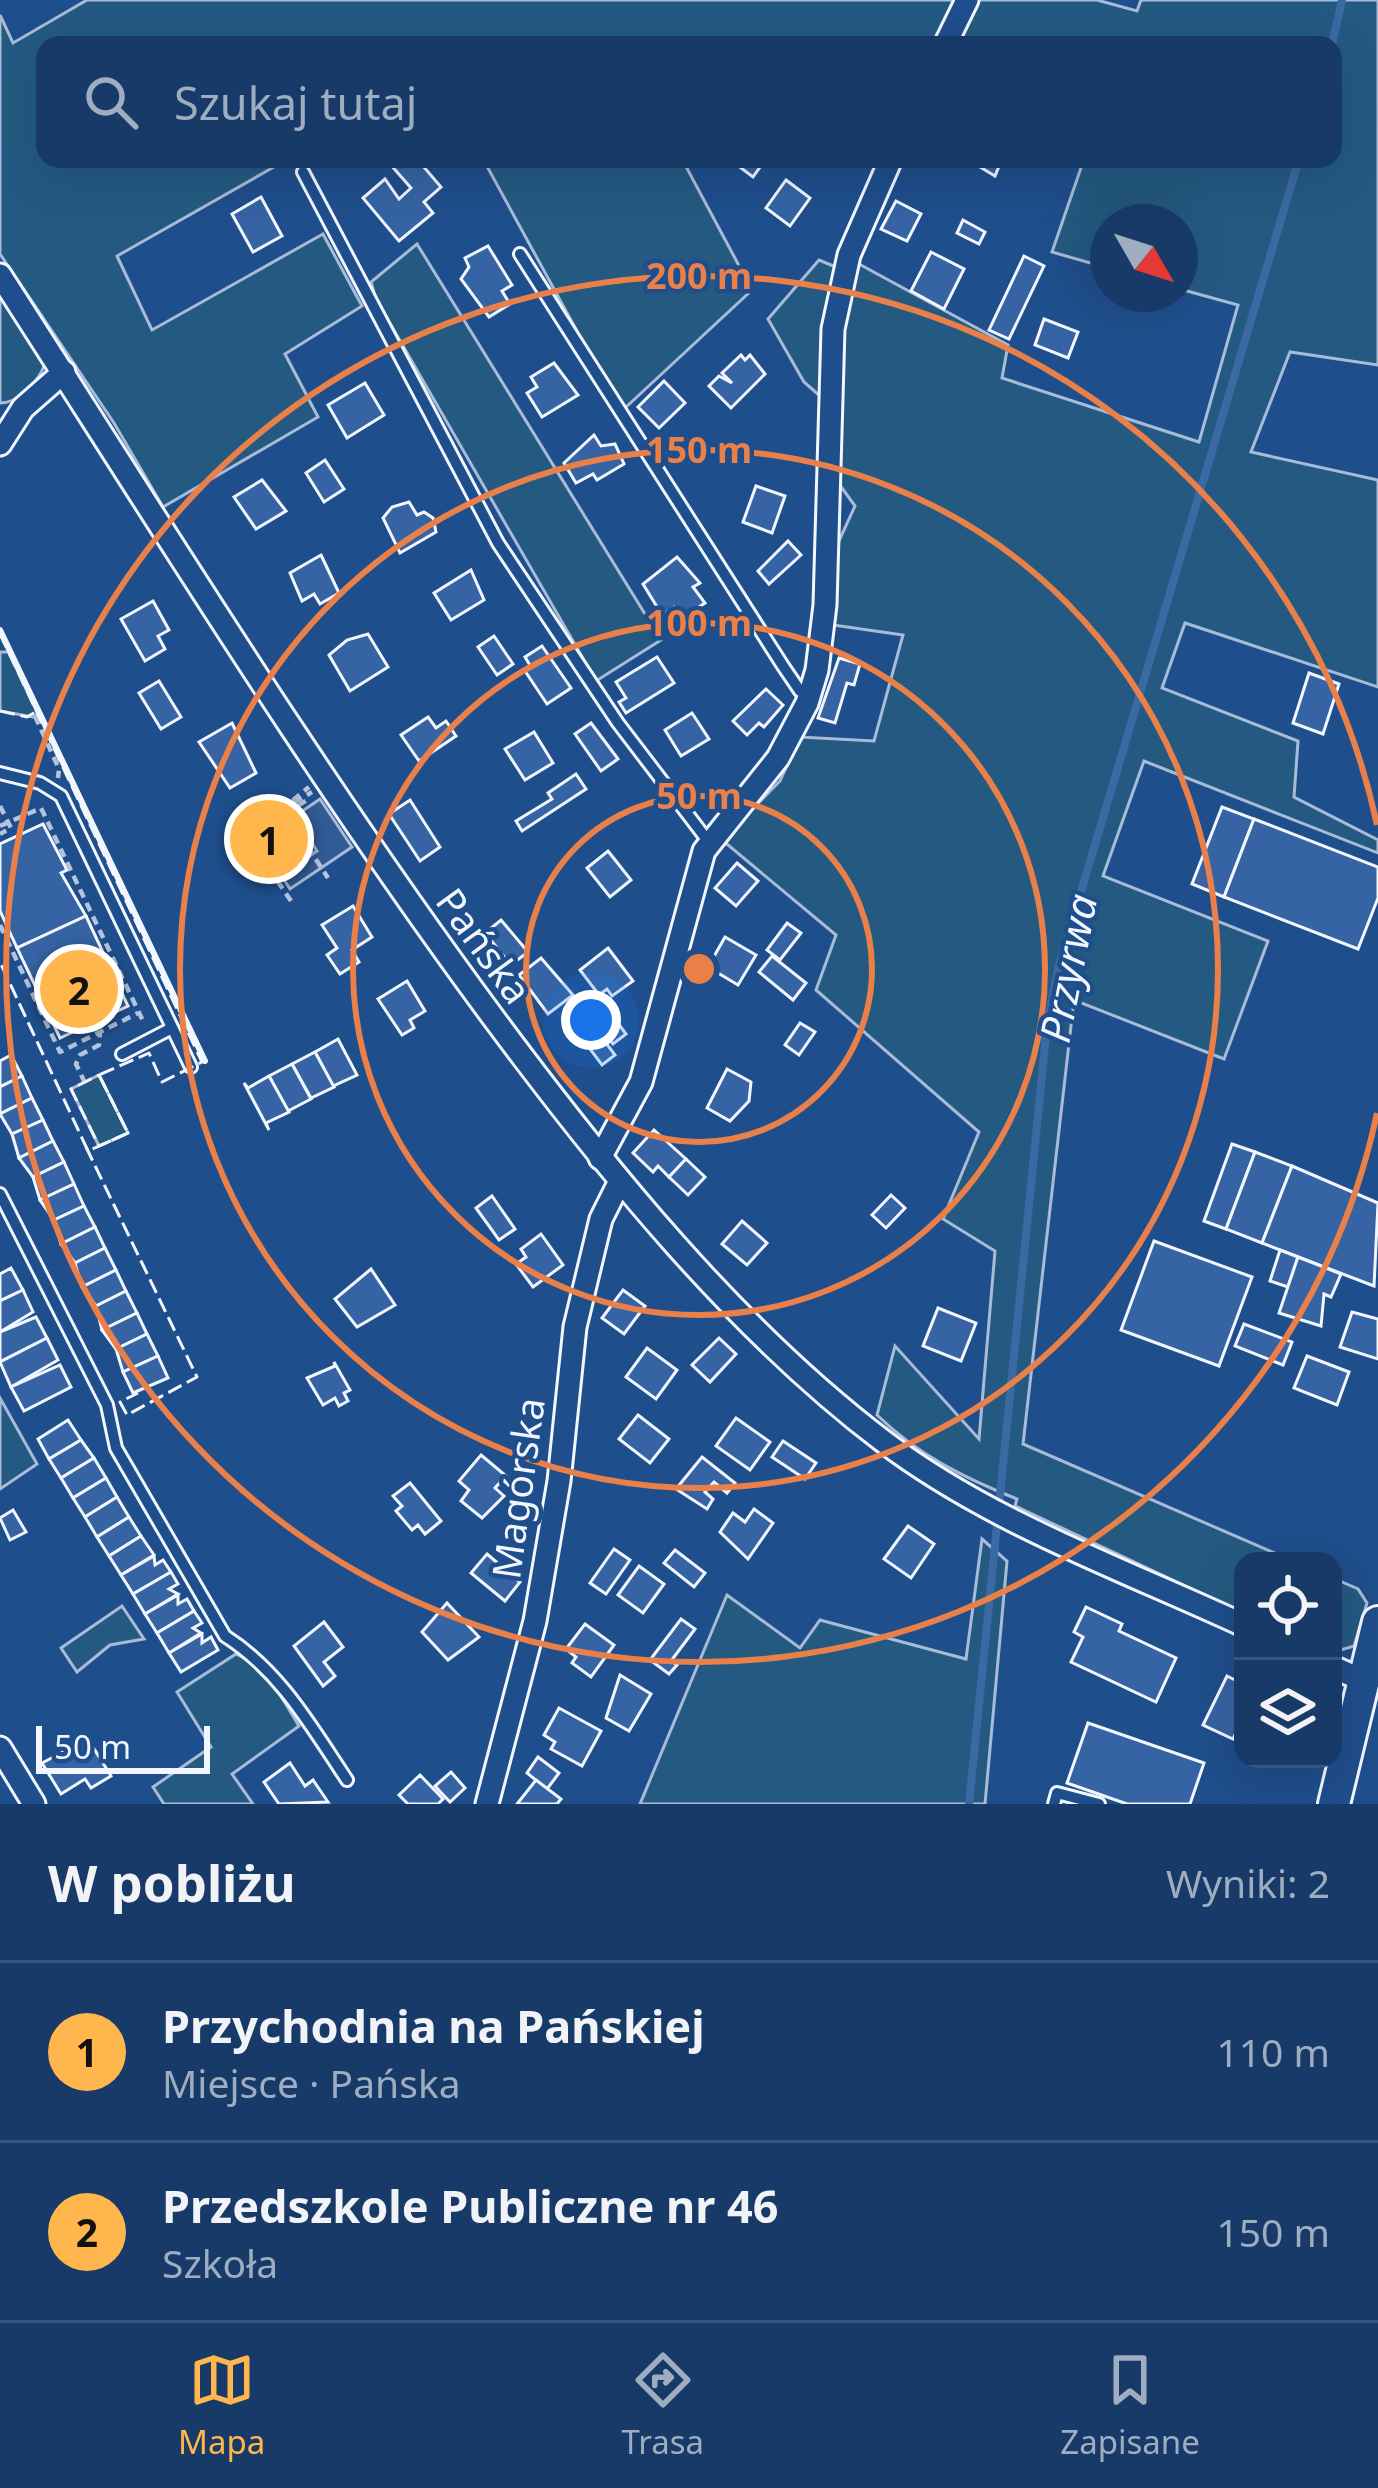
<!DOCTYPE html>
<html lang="pl">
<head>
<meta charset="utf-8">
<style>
	body { margin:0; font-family:"Noto Sans",sans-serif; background:#20416f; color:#f1f3f6 }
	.controls { position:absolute; right:36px; bottom:36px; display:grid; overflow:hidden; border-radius:24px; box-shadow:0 12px 48px #0002 }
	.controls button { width:108px; height:108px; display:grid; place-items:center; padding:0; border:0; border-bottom:3px solid #36547d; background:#173a69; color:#f1f3f6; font:60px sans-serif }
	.compass { position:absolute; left:1090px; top:204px; width:108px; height:108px; border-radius:50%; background:#173a69; box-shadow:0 12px 48px #0002; rotate:129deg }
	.scale { position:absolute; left:36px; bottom:30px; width:174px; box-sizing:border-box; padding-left:12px; border:6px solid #f2f6ff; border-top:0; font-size:33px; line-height:42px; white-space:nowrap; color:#f2f6ff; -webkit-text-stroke:9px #1f4e8c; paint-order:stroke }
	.you { position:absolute; left:591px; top:1020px; width:42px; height:42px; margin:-30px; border:9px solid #fff; border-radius:50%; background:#1a73e8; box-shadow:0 0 0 18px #1a73e833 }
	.badge { display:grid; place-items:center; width:78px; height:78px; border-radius:50%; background:#ffb74d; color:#111; font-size:39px; font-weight:700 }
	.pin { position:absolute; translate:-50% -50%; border:6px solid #fff; box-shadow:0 3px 12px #0006 }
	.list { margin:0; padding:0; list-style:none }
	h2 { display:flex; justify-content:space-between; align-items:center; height:156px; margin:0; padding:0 48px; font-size:51px }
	h2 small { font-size:39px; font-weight:400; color:#9eadc0 }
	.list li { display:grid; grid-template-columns:78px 1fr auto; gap:36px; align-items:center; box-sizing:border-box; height:180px; padding:0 48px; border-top:3px solid #36547d }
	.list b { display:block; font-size:45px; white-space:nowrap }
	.list p { margin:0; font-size:39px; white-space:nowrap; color:#9eadc0 }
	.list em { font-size:39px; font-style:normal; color:#9eadc0 }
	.icon { flex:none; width:66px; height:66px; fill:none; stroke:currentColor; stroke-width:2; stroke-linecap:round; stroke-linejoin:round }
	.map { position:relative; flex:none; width:1378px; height:1804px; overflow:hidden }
	.search { position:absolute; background:#173a69; box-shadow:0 12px 48px #0002; left:36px; right:36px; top:36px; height:132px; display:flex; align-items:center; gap:30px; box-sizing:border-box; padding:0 42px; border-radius:24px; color:#9eadc0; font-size:45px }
	.sheet { height:516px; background:#173a69 }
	nav { display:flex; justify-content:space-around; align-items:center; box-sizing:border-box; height:168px; border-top:3px solid #36547d; background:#173a69; font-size:33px; color:#9eadc0 }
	nav a { display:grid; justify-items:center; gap:6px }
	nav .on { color:#ffb74d }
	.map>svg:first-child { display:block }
	.green { fill:#245a82; stroke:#a8bbd7; stroke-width:3 }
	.parking { fill:#305b95; stroke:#a8bbd7; stroke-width:3 }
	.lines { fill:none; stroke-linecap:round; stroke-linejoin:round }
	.stream { stroke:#3b69a3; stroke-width:8 }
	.building { fill:#3563a3; stroke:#f2f6ff; stroke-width:3 }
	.lane-casing { stroke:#f2f6ff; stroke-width:16 }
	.street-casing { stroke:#f2f6ff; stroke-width:27 }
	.secondary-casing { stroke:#f2f6ff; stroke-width:36 }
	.path { stroke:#b3c4dc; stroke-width:4.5; stroke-dasharray:9 6; stroke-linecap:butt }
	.lane { stroke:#1f4e8c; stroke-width:10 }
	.street { stroke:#1f4e8c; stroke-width:21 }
	.secondary { stroke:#1f4e8c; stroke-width:30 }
	.fence { stroke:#f2f6ff; stroke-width:3; stroke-dasharray:15 6; stroke-linecap:butt }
	.wall { stroke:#f2f6ff; stroke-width:6 }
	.ring { fill:none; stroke:#ea8049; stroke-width:6 }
	.labels { text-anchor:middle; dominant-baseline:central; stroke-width:9; stroke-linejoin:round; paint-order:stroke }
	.street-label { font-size:39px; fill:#f2f6ff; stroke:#1f4e8c }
	.water-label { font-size:42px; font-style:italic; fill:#f2f6ff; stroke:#1f4e8c }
	.centre { fill:#ea8049; stroke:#1f4e8c; stroke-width:6 }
	.ring-label { font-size:36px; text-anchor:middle; font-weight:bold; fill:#ea8049; stroke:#1f4e8c; stroke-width:9; stroke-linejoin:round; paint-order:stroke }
</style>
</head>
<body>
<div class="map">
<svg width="1378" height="1804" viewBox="0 0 1378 1804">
	<rect width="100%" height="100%" fill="#1f4e8c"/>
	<!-- green -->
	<g class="green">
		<path d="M87,0H958L936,45H45V159H288L117,256L152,330L323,234L362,306L285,354L318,417L163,507L114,423L0,254V15L13,43Z"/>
		<path d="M976,0H1097L1137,11L1141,0H1378V365L1290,352L1251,452L1378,480V687L1185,623L1162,688L1298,741L1294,797L1378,840V853L1144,761L1103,876L1268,941L1224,1059L1074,1000L1023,1444L1293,1561H1243V1613L1015,1506L1017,1499C964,1478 918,1455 877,1415L895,1346L979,1439L995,1251L943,1219L979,1132L816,990L836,935L722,840L780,781L800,737L874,741L903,635L833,625L838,543L855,506L834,477L836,403L852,265L859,264L1008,345L1002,378L1199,442L1238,305L1180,289V222H1108V268L1052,252L1083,162L1079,159H1333V45H956Z"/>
		<path d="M483,159H682L752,290L625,408L584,344Z"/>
		<path d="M417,244L661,640L596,681L376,299L371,282Z"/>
		<path d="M819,260L838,268L820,396L804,382L768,319Z"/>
		<path d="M0,285L45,364C38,382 19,403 0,403Z"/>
		<path d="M0,652H9L38,714L33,717L0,711Z"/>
		<path d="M99,1075L128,1133L99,1146L71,1089Z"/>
		<path d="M0,1398L37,1464L0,1489Z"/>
		<path d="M982,1539L1007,1561L985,1804H640L727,1595L800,1648L820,1620L966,1659Z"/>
		<path d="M1333,1578L1358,1589L1367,1603L1354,1646L1334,1652Z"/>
		<path d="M122,1606L144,1639L110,1645L77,1672L61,1648Z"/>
		<path d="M236,1654C267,1668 282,1698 299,1726L232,1774L253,1804H164L153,1787L211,1747L177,1692Z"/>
	</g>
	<!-- parking -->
	<path class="parking" d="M320,799L352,847L290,889L281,875L317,851L295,816Z"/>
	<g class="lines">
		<!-- stream -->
		<g class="stream">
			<path d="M1332,45L1342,0"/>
			<path d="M969,1804L1047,1025L1058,969L1299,159"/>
		</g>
	</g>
	<!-- building -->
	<g class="building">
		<path d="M397,159H417L441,187L424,202L433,213L399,241L363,198L385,179L399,199L411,188L390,164Z"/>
		<path d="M742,159H766L753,177L737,165Z"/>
		<path d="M967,159H1002L995,176Z"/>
		<path d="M786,180L810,198L790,226L766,208Z"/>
		<path d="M261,197L282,236L253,252L232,214Z"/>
		<path d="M896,201L921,214L907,241L881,229Z"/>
		<path d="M963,220L985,232L979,244L957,233Z"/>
		<path d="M488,246L512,285L502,291L510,304L489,317L461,279L469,267L465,258Z"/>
		<path d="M931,252L964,269L944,309L911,291Z"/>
		<path d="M1024,256L1044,266L1009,339L989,330Z"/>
		<path d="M1044,319L1078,332L1068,358L1035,345Z"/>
		<path d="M741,355L745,360L750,355L765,374L731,408L709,386L719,376L732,383L722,373Z"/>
		<path d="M554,363L578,395L542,417L527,393L537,387L531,377Z"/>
		<path d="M664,381L685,403L659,428L638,407Z"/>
		<path d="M365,383L384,415L347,438L328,405Z"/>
		<path d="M594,435L601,446L615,444L624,464L597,480L593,474L576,483L564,463Z"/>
		<path d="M325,460L344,489L324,502L306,473Z"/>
		<path d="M262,480L286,511L256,529L234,497Z"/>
		<path d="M756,486L785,496L772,533L743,522Z"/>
		<path d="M409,502L417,515L424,512L433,518L436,532L400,553L383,518L392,507Z"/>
		<path d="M788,541L801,555L769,584L758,571Z"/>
		<path d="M321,555L339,593L320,604L314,594L302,601L290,573Z"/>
		<path d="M677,557L700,583L693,587L705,603L681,618L674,607L662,615L643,584Z"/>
		<path d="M471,570L484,600L451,620L434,593Z"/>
		<path d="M153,601L169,630L158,636L165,649L145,661L121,619Z"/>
		<path d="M368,634L388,667L350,691L329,655L347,640Z"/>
		<path d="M494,636L513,664L497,675L478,647Z"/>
		<path d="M542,646L571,688L547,704L525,671L531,667L525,657Z"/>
		<path d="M657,657L674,683L626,713L619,702L626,698L616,682Z"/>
		<path d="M839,658L860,664L854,685L847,683L835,723L818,718Z"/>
		<path d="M1309,673L1339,684L1323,734L1293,723Z"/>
		<path d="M159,681L181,717L161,729L139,693Z"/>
		<path d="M766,689L783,705L764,727L759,723L747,735L733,721Z"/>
		<path d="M692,713L709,739L681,756L665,730Z"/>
		<path d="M428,717L436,728L446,721L456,736L419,761L401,735Z"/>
		<path d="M232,723L256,773L230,788L199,742Z"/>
		<path d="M591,723L618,759L601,771L575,734Z"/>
		<path d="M534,732L553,763L525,780L505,749Z"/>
		<path d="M576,774L586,789L522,831L516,821L552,799L548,793Z"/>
		<path d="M410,800L440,847L420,861L389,814Z"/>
		<path d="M277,804L304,846L271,867L258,848L249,854L235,832Z"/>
		<path d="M1222,807L1254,819L1224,897L1192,884Z"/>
		<path d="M1254,819L1378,867V898L1358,949L1224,897Z"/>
		<path d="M43,824L67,870L61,873L86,916L17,948L0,911V844Z"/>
		<path d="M608,851L631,880L610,897L587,868Z"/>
		<path d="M737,863L758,881L736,906L715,888Z"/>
		<path d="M353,906L372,937L352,950L359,962L340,974L327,955L337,948L322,925Z"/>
		<path d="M86,916L128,1006L60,1038L17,948Z"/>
		<path d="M501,920L528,952L511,965L485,933Z"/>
		<path d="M787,923L801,933L780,960L767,950Z"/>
		<path d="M725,937L756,955L738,985L708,967Z"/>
		<path d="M608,948L633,981L612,996L607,989L599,995L580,970Z"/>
		<path d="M772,956L806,983L793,1000L759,972Z"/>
		<path d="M541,958L573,995L548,1014L519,975Z"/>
		<path d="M407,981L425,1011L410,1020L414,1028L402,1035L378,999Z"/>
		<path d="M602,1002L626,1034L613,1044L588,1012Z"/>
		<path d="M585,1015L615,1055L602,1065L572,1025Z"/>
		<path d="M800,1023L815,1032L799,1055L785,1045Z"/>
		<path d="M338,1039L357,1075L333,1086L315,1052Z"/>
		<path d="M315,1052L334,1087L311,1098L292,1064Z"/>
		<path d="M11,1055L22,1076L0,1087V1061Z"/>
		<path d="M292,1064L311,1099L288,1111L269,1076Z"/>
		<path d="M727,1069L751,1082L749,1101L730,1121L707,1108Z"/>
		<path d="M22,1076L32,1098L0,1114V1087Z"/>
		<path d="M269,1076L289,1112L266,1123L269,1130L244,1083L248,1088Z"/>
		<path d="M32,1098L43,1120L12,1134L0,1114Z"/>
		<path d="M43,1120L53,1141L19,1158L12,1134Z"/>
		<path d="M654,1130L686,1159L669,1177L658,1166L653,1172L633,1153Z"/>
		<path d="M53,1141L64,1162L33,1177L19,1158Z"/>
		<path d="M1232,1144L1255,1152L1226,1229L1204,1221Z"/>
		<path d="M1255,1152L1292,1166L1262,1243L1226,1229Z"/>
		<path d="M686,1159L705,1177L688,1195L669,1177Z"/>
		<path d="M64,1162L74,1184L40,1200L33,1177Z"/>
		<path d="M1292,1166L1378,1203L1374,1286L1262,1243Z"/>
		<path d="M74,1184L84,1206L54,1220L40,1200Z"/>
		<path d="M891,1195L905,1208L886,1228L872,1215Z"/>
		<path d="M492,1196L515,1229L499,1240L476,1208Z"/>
		<path d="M84,1206L95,1227L61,1244L54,1220Z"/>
		<path d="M742,1221L767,1243L747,1265L722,1244Z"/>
		<path d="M95,1227L105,1248L75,1263L61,1244Z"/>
		<path d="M541,1234L563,1265L533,1287L516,1264L526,1257L521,1249Z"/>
		<path d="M1154,1241L1252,1277L1219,1366L1121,1330Z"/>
		<path d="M105,1248L116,1270L82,1287L75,1263Z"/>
		<path d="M1280,1250L1298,1257L1288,1287L1270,1281Z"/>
		<path d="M1298,1257L1341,1274L1331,1297L1324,1294L1321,1326L1279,1313Z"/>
		<path d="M11,1268L23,1290L0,1301V1274Z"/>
		<path d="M371,1269L395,1305L357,1327L335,1299Z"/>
		<path d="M116,1270L126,1291L96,1306L82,1287Z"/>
		<path d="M23,1290L33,1312L0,1332V1301Z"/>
		<path d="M623,1290L645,1306L624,1334L602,1318Z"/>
		<path d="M126,1291L137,1313L102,1330L96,1306Z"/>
		<path d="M938,1308L976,1323L961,1361L923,1346Z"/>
		<path d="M1352,1312L1378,1319V1359L1340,1347Z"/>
		<path d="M137,1313L147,1334L116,1349L102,1330Z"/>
		<path d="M36,1317L47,1338L0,1362V1332Z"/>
		<path d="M1244,1324L1292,1342L1283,1365L1235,1346Z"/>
		<path d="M147,1334L158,1356L123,1372L116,1349Z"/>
		<path d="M47,1338L58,1360L11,1387L0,1362Z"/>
		<path d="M719,1338L736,1354L710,1382L692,1365Z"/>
		<path d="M647,1348L677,1370L656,1399L626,1377Z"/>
		<path d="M158,1356L168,1378L133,1393L123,1372Z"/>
		<path d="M1307,1356L1349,1372L1337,1405L1294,1388Z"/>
		<path d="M334,1362L350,1390L344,1393L348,1401L339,1406L335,1398L323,1405L307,1378L335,1366Z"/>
		<path d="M60,1365L71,1387L24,1411L11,1387Z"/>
		<path d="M638,1415L669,1439L650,1463L619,1439Z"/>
		<path d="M736,1418L770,1442L750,1470L716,1446Z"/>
		<path d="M68,1420L81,1440L49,1459L38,1439Z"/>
		<path d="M81,1440L94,1458L61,1478L49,1459Z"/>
		<path d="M783,1441L816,1463L805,1479L772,1457Z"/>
		<path d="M481,1455L506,1476L495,1488L504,1496L482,1518L461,1501L469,1490L459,1481Z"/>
		<path d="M702,1457L735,1483L727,1493L714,1482L705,1492L713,1499L707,1509L676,1489Z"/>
		<path d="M94,1458L106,1478L73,1498L61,1478Z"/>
		<path d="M106,1478L117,1497L85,1517L73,1498Z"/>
		<path d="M410,1483L441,1521L425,1534L418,1525L412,1530L396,1511L402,1506L393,1496Z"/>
		<path d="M117,1497L129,1517L97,1537L85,1517Z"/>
		<path d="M754,1509L773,1523L748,1559L720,1532L733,1513L745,1522Z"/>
		<path d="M13,1510L26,1532L10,1540L0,1518Z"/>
		<path d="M129,1517L141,1536L109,1556L97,1537Z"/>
		<path d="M908,1526L934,1544L911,1578L884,1559Z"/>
		<path d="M141,1536L154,1555L121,1575L109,1556Z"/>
		<path d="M614,1549L630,1560L606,1594L590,1583Z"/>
		<path d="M675,1550L705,1573L694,1587L664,1563Z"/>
		<path d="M487,1554L520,1582L505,1601L471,1573Z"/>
		<path d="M154,1556L155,1565L163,1560L171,1572L133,1594L121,1575Z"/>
		<path d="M639,1566L664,1584L643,1613L618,1595Z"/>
		<path d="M171,1572L178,1584L169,1589L178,1594L145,1614L133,1594Z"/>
		<path d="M178,1595V1604L187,1599L194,1611L157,1633L145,1614Z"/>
		<path d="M447,1603L479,1637L448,1660L422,1632Z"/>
		<path d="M1086,1607L1122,1624L1119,1631L1176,1658L1156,1702L1071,1662L1083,1637L1074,1632Z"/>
		<path d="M194,1611L202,1623L193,1628L201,1633L169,1653L157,1633Z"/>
		<path d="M681,1619L695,1629L671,1661L677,1665L669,1674L650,1660Z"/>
		<path d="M324,1622L343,1647L324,1662L335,1676L323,1686L294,1646Z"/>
		<path d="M585,1624L614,1645L591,1677L572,1663L576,1657L566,1649Z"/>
		<path d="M202,1634V1643L211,1637L218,1650L181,1672L169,1653Z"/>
		<path d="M620,1675L651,1694L629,1731L606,1718Z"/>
		<path d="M1227,1676L1243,1684V1719L1233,1739L1203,1725Z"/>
		<path d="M559,1708L601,1731L582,1766L551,1749L555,1742L544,1735Z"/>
		<path d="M1088,1723L1204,1763L1190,1804H1127L1067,1783Z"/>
		<path d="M88,1739L111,1776L91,1788L85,1779L61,1794L42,1763Z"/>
		<path d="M538,1757L559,1773L547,1789L527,1773Z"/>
		<path d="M290,1763L305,1786L313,1780L328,1802L279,1804L264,1782Z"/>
		<path d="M451,1772L465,1788L450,1802L435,1786Z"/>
		<path d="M420,1775L443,1799L438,1804H408L399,1795Z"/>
		<path d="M536,1780L561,1799L557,1804H517Z"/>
	</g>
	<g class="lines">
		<defs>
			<g id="lane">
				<path d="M303,172L498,543L618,723L708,841"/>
				<path d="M520,254L783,666L800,691L810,694"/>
				<path d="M0,773L40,783L61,796L191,1067"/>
				<path d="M122,1054L172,1028"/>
				<path d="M0,1194L107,1405L116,1448L225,1636C280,1671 311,1726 347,1780"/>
				<path d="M1054,1804L1057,1793L1099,1804"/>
			</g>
			<g id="street">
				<path d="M945,45L967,0"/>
				<path d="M0,275C161,525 317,780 495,1020C605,1168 735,1329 883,1441C990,1522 1122,1569 1243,1625"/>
				<path d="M0,444L23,408L64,372"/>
				<path d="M600,1158L641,1082L704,851L778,758L807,703L817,670L825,605L833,329L849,255L891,159"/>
				<path d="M1333,1667L1362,1680"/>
				<path d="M0,1748L34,1804"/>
				<path d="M487,1804L535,1621L559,1481L575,1327L601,1219L619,1183"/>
			</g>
			<path id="secondary" d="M1334,1804L1378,1622"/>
		</defs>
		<!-- lane casing -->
		<use href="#lane" class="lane-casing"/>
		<!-- street casing -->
		<use href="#street" class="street-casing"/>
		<!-- secondary casing -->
		<use href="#secondary" class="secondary-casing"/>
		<!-- path -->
		<g class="path">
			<path d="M35,716L59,769L58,778"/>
			<path d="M0,806L11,828L0,834"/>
			<path d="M283,809L328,878"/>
			<path d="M281,810L312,792"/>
			<path d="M281,810L309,787"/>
			<path d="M301,813L293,809L310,798"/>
			<path d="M0,826L41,808L144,1023"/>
			<path d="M291,901L270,870L307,846"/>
			<path d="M0,925L60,1052L138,1013"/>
			<path d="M85,1083L76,1064L80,1055L99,1045L100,1032"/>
		</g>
		<!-- lane -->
		<use href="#lane" class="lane"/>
		<!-- street -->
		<use href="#street" class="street"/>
		<!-- secondary -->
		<use href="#secondary" class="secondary"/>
		<!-- fence -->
		<g class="fence">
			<path d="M0,634L202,1062L162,1082L149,1053L99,1075L128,1133L88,1151L0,962"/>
			<path d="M0,711L27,717L37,711"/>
			<path d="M99,1075L128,1133L99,1146L71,1089Z"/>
			<path d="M86,1147L197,1377L127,1415L120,1402L138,1393"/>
		</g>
		<!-- wall -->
		<path class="wall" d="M0,630L205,1061"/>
	</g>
	<!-- distance rings -->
	<g class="ring">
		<circle cx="699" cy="969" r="173"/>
		<circle cx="699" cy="969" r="346"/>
		<circle cx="699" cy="969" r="519"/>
		<path d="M1377 1113A693 693 0 1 1 1377 825"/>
	</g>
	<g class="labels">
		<!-- street labels -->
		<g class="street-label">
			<text transform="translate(485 945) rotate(54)">Pańska</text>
			<text transform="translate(517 1488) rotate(-82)">Magórska</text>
		</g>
		<!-- water labels -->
		<g class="water-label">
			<text transform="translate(1067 968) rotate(-79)">Przyrwa</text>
		</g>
	</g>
	<circle cx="699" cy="969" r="18" class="centre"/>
	<g class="ring-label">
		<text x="699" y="289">200 m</text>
		<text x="699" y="463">150 m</text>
		<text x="699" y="636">100 m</text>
		<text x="699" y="809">50 m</text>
	</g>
</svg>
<div class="controls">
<button><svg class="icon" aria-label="locate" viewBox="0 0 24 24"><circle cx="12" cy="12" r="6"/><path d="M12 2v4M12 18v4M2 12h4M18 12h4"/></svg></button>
<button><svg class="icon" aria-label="layers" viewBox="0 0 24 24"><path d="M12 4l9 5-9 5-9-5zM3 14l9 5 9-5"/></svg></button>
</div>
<svg class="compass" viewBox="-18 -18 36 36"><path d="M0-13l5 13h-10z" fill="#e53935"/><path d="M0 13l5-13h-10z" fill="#9eadc0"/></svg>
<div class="scale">50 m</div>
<div class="you"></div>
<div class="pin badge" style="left:269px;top:839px">1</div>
<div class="pin badge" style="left:79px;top:989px">2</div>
<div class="search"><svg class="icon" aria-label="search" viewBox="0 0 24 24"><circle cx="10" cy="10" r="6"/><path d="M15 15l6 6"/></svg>Szukaj tutaj</div>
</div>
<section class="sheet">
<h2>W pobliżu<small>Wyniki: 2</small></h2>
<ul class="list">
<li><span class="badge">1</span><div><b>Przychodnia na Pańskiej</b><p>Miejsce · Pańska</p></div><em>110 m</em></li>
<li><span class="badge">2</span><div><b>Przedszkole Publiczne nr 46</b><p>Szkoła</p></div><em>150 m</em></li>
</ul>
</section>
<nav>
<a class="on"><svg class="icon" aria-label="map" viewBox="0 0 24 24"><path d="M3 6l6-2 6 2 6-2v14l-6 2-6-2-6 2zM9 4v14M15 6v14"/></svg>Mapa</a>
<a><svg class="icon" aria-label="directions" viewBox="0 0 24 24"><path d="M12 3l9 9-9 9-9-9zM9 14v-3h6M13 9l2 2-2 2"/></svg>Trasa</a>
<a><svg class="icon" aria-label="saved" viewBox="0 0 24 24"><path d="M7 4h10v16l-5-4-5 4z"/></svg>Zapisane</a>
</nav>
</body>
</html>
